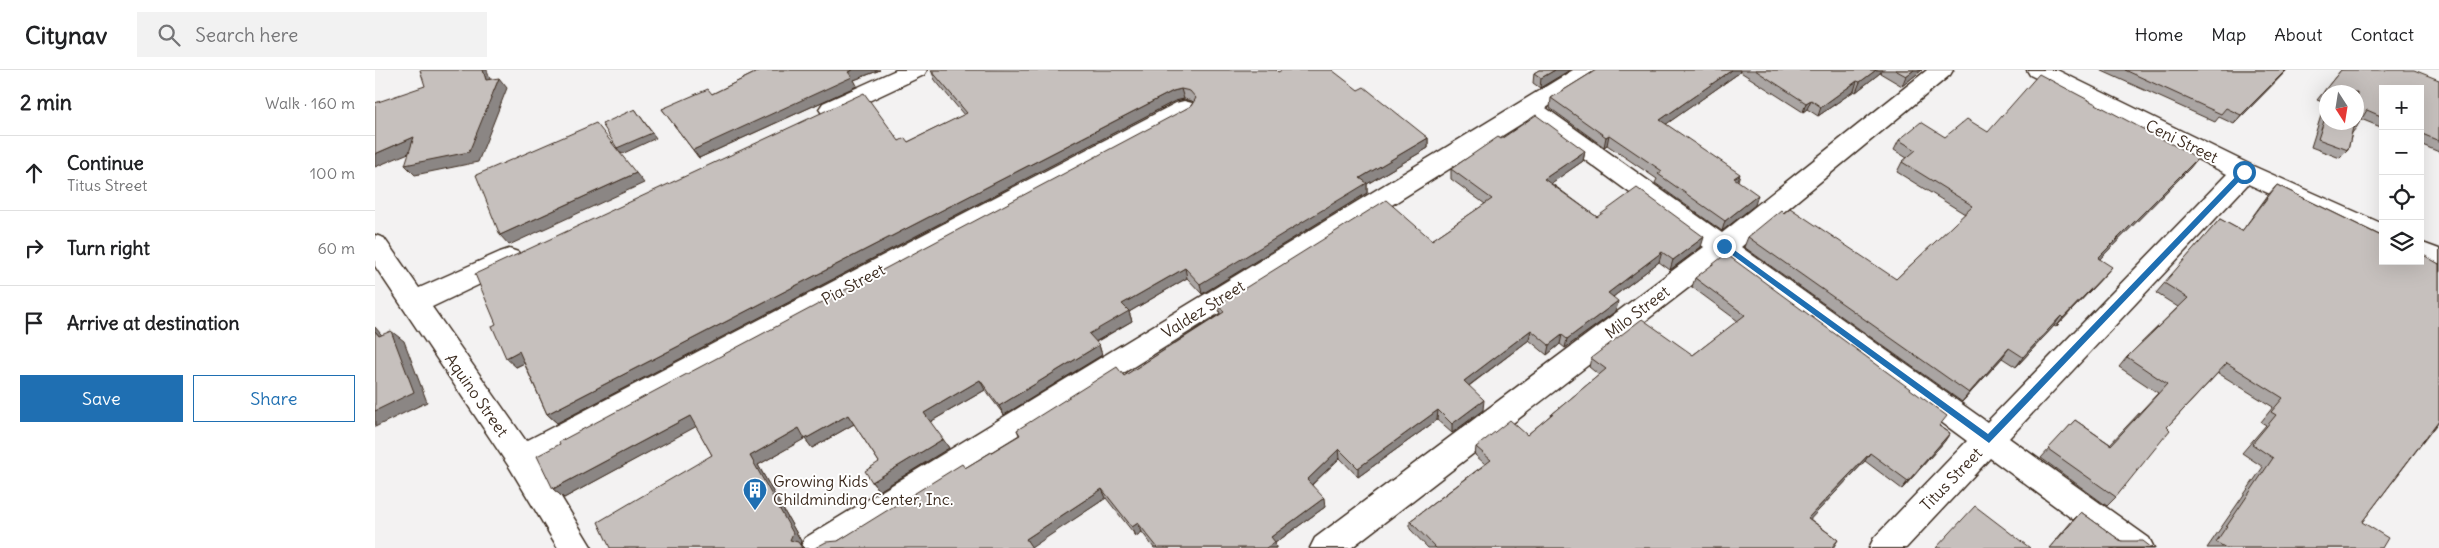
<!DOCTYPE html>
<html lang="en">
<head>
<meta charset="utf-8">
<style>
	body { margin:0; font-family:Delius,sans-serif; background:#f2f2f2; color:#202124 }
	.controls { position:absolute; right:15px; top:15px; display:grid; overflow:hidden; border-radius:0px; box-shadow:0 5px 20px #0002 }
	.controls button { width:45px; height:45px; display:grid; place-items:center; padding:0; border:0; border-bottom:1px solid #e0e0e0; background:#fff; color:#202124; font:25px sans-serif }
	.compass { position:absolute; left:1944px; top:15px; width:45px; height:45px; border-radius:50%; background:#fff; box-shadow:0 5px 20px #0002; rotate:168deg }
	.stop { position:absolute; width:15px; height:15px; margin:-11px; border:4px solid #1f6fb2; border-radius:50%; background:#fff }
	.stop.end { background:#1f6fb2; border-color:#fff; box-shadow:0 1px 5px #0008 }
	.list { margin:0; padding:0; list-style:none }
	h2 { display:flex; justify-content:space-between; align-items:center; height:65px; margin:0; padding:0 20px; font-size:21px }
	h2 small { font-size:16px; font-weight:400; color:#757577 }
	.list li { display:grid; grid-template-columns:32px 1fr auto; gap:15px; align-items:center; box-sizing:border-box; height:75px; padding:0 20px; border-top:1px solid #e0e0e0 }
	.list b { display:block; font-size:19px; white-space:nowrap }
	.list p { margin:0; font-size:16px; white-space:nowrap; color:#757577 }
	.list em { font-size:16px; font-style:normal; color:#757577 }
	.actions { display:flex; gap:10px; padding:15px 20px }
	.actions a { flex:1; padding:11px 0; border:1px solid #1f6fb2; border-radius:0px; text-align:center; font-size:18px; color:#1f6fb2 }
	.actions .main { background:#1f6fb2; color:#fff }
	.icon { flex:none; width:28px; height:28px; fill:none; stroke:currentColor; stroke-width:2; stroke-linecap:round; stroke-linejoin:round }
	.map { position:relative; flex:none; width:2064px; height:478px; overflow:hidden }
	header { display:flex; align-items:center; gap:30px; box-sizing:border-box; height:70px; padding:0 25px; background:#fff; border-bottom:1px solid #e0e0e0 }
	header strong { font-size:24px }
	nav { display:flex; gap:28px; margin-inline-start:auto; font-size:18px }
	.search { width:350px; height:45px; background:#f2f2f2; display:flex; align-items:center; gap:12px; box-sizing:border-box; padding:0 18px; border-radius:0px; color:#757577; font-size:19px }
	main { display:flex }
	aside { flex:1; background:#fff }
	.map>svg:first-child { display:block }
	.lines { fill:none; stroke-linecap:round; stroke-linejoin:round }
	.street-casing { stroke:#3b2a1e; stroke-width:3 }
	.street { fill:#fff; fill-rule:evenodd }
	.wall { fill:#aaa5a3; stroke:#3b2a1e; fill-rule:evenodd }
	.shaded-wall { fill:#8b8684; stroke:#3b2a1e }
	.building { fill:#c6c0bd; stroke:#3b2a1e }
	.route { fill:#1f6fb2 }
	.labels { text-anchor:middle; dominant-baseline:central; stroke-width:4; stroke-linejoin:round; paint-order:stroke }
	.street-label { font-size:16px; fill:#3b2a1e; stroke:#fff }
	.poi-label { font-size:16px; fill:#3b2a1e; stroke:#fff; text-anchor:start }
</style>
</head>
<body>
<header>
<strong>Citynav</strong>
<div class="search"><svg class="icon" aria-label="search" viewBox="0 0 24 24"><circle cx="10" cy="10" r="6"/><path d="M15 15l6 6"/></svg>Search here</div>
<nav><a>Home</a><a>Map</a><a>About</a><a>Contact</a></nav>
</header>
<main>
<aside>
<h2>2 min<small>Walk · 160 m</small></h2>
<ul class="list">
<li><svg class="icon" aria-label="ahead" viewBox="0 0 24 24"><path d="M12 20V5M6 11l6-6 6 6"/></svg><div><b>Continue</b><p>Titus Street</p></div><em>100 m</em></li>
<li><svg class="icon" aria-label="right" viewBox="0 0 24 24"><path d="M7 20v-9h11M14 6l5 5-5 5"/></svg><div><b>Turn right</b></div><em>60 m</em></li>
<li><svg class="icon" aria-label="arrive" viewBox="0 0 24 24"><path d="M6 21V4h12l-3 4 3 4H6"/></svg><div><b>Arrive at destination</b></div></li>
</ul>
<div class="actions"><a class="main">Save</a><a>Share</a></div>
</aside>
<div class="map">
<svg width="2064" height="478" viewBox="0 0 2064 478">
	<rect width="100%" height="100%" fill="#f3f2f2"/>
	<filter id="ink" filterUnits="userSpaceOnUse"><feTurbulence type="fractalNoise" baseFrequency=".02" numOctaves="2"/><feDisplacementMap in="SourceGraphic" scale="10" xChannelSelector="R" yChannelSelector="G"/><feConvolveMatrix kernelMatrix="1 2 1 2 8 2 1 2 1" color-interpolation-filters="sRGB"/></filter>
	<g filter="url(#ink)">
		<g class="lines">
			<defs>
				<g id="street">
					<path d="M521,0H552L549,5L464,45L456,47L448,45L444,39L448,33Z"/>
					<path d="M1198,0H1226L1223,5L1171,38L1347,163L1552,0H1578L1575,5L1366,177L1612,352L1852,104L1655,5L1652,0H1682L1878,96L2008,154V175L1873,114L1634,368L1774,468L1779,478H1737L1615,388L1531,478H1494L1499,468L1592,371L1348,191L976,478H935L940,468L1329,177L1154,49L469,478H425L430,468Z"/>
					<path d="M809,31L817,33L821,39L817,45L166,394L217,478H183L135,398L0,196V165L9,168L44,218L125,182L134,179L143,182L147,189L143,196L57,237L151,371L801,33Z"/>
					<path d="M2045,172L2064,179V201L2040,191H2045Z"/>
				</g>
			</defs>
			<!-- street casing -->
			<use href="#street" class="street-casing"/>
			<!-- street -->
			<use href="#street" class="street"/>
		</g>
		<!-- wall -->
		<g class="wall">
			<path d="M386,0H505L479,10L482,16L324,88L287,39L337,24Z"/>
			<path d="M556,0L903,2L983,20L1053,68V78L992,114V123L827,224L812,208L754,242L757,251L721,272L724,275L727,285L629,345L610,320L555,352L574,378L504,421L497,412L504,392L479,354L437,378L430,368L383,395L426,471L425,474L429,478H235L337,385L321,356L189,428L178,419L816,36L818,32L817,31L809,29L800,31L182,353L172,344L149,293L141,297L524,71L533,72L589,45L560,10Z"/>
			<path d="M1164,0H1195L1165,18L1158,13L1159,3Z"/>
			<path d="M1221,0H1547L1527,16L1505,3L1481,22L1479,21L1443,46L1432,39L1428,42L1364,1V3L1291,54L1363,111L1380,135L1347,161L1280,113L1282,109L1232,75L1229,77L1175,38L1176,28Z"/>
			<path d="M1725,0H1912L1859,54L1844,47L1840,52Z"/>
			<path d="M1966,0L2064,10V82L2045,74V19H2008V58L1986,49L1981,58L1977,63L1973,80L1965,88L1936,77L1950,33L1942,30ZM1952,22H1982L1952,52Z"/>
			<path d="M1613,62L1815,98L1724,189L1729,206L1681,257L1679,256L1641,297L1627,288L1587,332L1369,177L1373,167L1521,209L1590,144L1522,102L1527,92L1532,88L1519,80L1524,70L1570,67Z"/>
			<path d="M1126,69L1210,81L1208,91L1176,113L1222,147L1326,177L1295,200L1284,192L1238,227L1241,241L1190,278L1185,274L1172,285L1154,270L1094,316L1108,340L1077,363L1062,350L983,407L965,388L937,415L950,437L900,473L901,478H779L767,462L761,466L731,428L656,477L463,471L590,398L644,365L642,360L749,306L845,244L843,235L1057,170L1110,134L1076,109V99Z"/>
			<path d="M1902,115L2064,194V351L1987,452L2007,478H1832L1888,397L1867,383L1891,355L1886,352L1898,337L1843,303L1792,357L1741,427L1732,436L1666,388L1700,350L1735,374L1783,323L1744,297L1752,287L1803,237L1781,223L1845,149L1867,161L1893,125Z"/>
			<path d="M1320,208L1565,356L1575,363L1569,372L1527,419L1490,391L1435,449L1463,470L1458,478H1053L1035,459V451L1110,394L1100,385L1101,377L1152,365L1224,305L1214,297L1216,288L1318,285L1363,251L1317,217Z"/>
			<path d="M1706,442L1746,471L1777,478H1674L1697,451Z"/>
		</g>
		<!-- shaded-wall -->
		<g class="shaded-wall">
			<path d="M108,0H112L119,20L124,8L132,18L103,92L40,105L30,95L111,10Z"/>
			<path d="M478,0H505L479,10L482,16L324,88L318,80Z"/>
			<path d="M1180,0H1195L1165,18L1166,8Z"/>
			<path d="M1357,0H1365L1364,3L1283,60L1285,50Z"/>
			<path d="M1501,0H1507L1505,3L1481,22L1485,12Z"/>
			<path d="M1539,0H1547L1527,16L1531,6Z"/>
			<path d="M1911,0H1912L1859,54L1866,45Z"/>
			<path d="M1482,11L1479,21L1443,46L1446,37Z"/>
			<path d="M806,19L809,29L800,31L182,353L172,344L798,21Z"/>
			<path d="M1436,30L1432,39L1428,42L1431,33Z"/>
			<path d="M260,39L281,68L247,84L242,78Z"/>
			<path d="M1234,65L1232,75L1229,77L1231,67Z"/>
			<path d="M39,67L48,77L0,97V84Z"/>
			<path d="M1053,68V78L992,114V123L827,224L825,214L985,108Z"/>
			<path d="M1210,81L1208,91L1168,119L1169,109Z"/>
			<path d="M1823,88L1815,98L1716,198L1723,188Z"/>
			<path d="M261,103L269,113L134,175L125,165Z"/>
			<path d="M1365,104L1362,114L1359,108Z"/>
			<path d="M1383,125L1380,135L1347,161L1350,151Z"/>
			<path d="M1329,167L1326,177L1295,200L1298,190Z"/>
			<path d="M1287,182L1284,192L1230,233L1233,223Z"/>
			<path d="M1737,197L1729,206L1681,257L1688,248Z"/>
			<path d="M810,198L812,208L754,242L757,251L718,273L714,264L747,234Z"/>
			<path d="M1243,231L1241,241L1190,278L1192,269Z"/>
			<path d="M1686,246L1679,256L1641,297L1648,287Z"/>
			<path d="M0,257L17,277L4,266L0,261Z"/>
			<path d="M1156,260L1154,270L1088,320L1089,311Z"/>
			<path d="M16,261L29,271L52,332L0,357V341Z"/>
			<path d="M1187,265L1185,274L1172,285L1174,275Z"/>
			<path d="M724,275L727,285L629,345L624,336Z"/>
			<path d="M1634,278L1627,288L1587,332L1594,323Z"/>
			<path d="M144,281L154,291L141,297L131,288Z"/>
			<path d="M605,310L610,320L555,352L549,343Z"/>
			<path d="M1109,330L1108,340L1077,363V354Z"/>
			<path d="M1063,340L1062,350L983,407V398Z"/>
			<path d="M473,345L479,354L437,378L430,369Z"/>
			<path d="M315,346L324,355L189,428L178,419Z"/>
			<path d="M424,358L431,368L383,395L426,471L425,474L429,478H427L415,470L375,386Z"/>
			<path d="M1575,363L1569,372L1527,419L1533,411Z"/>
			<path d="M568,369L574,378L504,421L497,412Z"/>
			<path d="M964,379L965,388L933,418L932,410Z"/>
			<path d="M1495,383L1490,391L1429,456L1433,448Z"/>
			<path d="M727,419L731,428L656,478L651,469Z"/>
			<path d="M949,428L950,437L900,473L901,478H891L896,467Z"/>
			<path d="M763,453L767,462L761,466L757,457Z"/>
		</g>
		<!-- building -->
		<g class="building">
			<path d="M45,0H108L111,10L124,8L94,82L30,95L39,67L0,84V33L50,16Z"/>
			<path d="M386,0H478L473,2L477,7L318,80L287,39L333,19L337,24Z"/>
			<path d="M556,0H901L903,2L907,0H957L983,20L989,17L1053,68L985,108L992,113L825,214L810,198L747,234L754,241L714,264L724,275L624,336L605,310L549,343L568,369L497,412L490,401L504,392L473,345L430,369L424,358L375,386L418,463L415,470L423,472L427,478H235L223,452L337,385L315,346L178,419L162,386L185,374L184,372L816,36L821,28L815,21L806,19L798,21L172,344L144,281L131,288L117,256L121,254L100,204L489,23L524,71L530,68L533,72L592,43Z"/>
			<path d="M1164,0H1180L1166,8L1159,3Z"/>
			<path d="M1221,0H1357L1285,50L1365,104L1359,108L1383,125L1350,151L1283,104L1287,101L1234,65L1231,67L1176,28Z"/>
			<path d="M1380,0H1501L1485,12L1482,11L1446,37L1436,30L1431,33Z"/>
			<path d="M1520,0H1539L1531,6Z"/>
			<path d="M1750,0H1911L1866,45L1851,38L1846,44Z"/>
			<path d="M1966,0H2039L2064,10V71L2045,63V19H2008V47L1992,40L1981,58L1978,57L1973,80L1943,69L1952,42V52H1982V22L1952,23L1949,21Z"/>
			<path d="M1664,4L1823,88L1723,188L1737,197L1688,248L1686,246L1648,287L1634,278L1594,323L1373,167L1406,140L1409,143L1415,138L1521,209L1598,136L1527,92L1541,80L1524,70L1546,52L1570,67L1592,49L1613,62Z"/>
			<path d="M260,39L277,63L242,78L227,54Z"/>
			<path d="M1161,45L1210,81L1169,109L1222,147L1262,118L1329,167L1298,190L1287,182L1233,223L1243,231L1192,269L1187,265L1174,275L1156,260L1089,311L1109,330L1077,354L1063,340L983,398L964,379L932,410L949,428L896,467L900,472L891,478H783L763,453L757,457L727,419L651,469L657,478H440L451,472L463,471L587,394L590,398L645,365L642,360L742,297L749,306L849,242L843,235L1011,130L1057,170L1117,129L1076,99L1123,67L1126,69Z"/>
			<path d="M221,53L261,103L125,165L101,105Z"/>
			<path d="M1902,115L2008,167V191H2045V183L2064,194V350L1987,452L2013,468L2007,478H1851L1841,472L1898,388L1877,374L1901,345L1896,342L1908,328L1852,293L1792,357L1795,360L1741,427L1673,379L1700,350L1736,375L1792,314L1752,287L1813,228L1789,213L1845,149L1867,161Z"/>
			<path d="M1351,184L1572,346L1564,356L1575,363L1533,411L1495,383L1433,448L1463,470L1456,478H1061L1035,451L1116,390L1101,377L1135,350L1152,365L1231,299L1216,288L1267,249L1318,285L1370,245L1320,208Z"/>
			<path d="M0,261L4,266L16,261L39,322L0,341Z"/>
			<path d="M1600,436L1655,478H1561Z"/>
			<path d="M1706,442L1746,471H1768L1777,478H1675Z"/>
		</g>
	</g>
	<!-- route -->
	<path class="route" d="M1867,100L1873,102L1614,373L1345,176L1351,174L1613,364Z"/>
	<!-- icons -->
	<defs>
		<symbol id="building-pin" viewBox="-11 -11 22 30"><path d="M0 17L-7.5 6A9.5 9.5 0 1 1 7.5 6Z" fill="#1f6fb2" stroke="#fff"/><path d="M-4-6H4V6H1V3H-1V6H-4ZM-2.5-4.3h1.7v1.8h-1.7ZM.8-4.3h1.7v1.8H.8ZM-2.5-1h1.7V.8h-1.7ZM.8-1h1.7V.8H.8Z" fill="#fff"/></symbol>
	</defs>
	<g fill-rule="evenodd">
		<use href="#building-pin" x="366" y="406" width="28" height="38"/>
	</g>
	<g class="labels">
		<!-- street labels -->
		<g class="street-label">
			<text transform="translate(1807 71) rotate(26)">Ceni Street</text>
			<text transform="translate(478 214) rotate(-28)">Pia Street</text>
			<text transform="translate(828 239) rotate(-32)">Valdez Street</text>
			<text transform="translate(1262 242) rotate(-37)">Milo Street</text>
			<text transform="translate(102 325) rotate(55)">Aquino Street</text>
			<text transform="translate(1576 409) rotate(-46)">Titus Street</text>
		</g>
		<!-- poi labels -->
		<g class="poi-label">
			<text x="398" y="411">Growing Kids<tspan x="398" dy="18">Childminding Center, Inc.</tspan></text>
		</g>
	</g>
</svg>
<div class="controls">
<button>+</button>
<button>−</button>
<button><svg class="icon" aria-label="locate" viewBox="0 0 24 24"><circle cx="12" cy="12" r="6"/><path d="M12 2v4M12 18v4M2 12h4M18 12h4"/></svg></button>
<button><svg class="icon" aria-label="layers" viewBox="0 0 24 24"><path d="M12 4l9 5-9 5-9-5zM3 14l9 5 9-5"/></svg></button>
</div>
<svg class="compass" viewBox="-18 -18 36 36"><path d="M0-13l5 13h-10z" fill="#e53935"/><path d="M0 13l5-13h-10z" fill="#757577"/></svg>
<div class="stop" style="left:1869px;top:102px"></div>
<div class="stop end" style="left:1349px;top:176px"></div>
</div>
</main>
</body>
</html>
